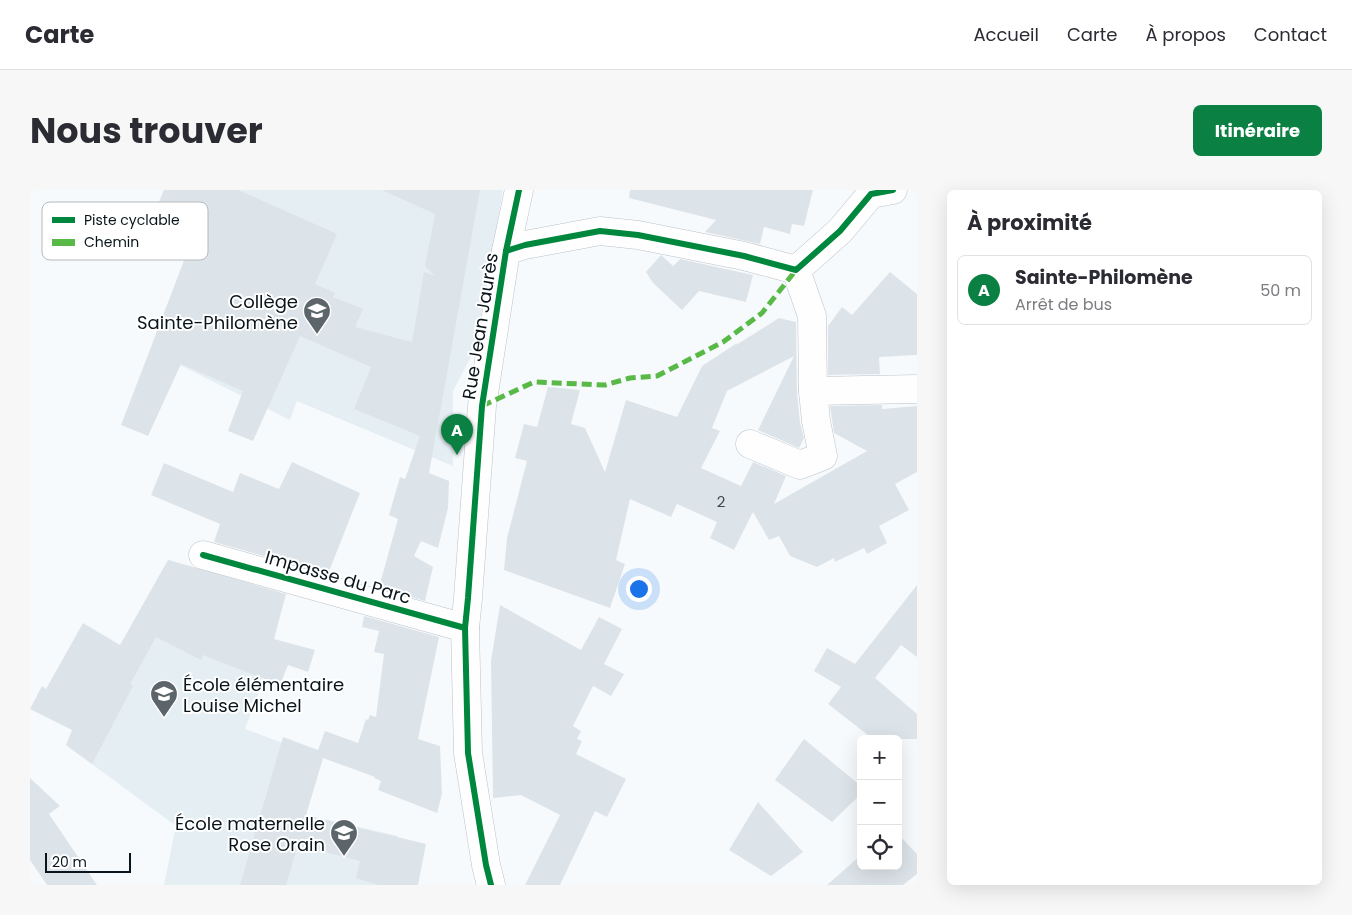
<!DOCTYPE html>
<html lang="fr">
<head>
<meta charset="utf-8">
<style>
	body { margin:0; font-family:Poppins,sans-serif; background:#f7f7f7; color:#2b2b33 }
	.controls { position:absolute; right:15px; bottom:15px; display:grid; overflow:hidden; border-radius:8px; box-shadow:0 5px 20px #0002 }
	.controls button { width:45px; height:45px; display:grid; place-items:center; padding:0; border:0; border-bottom:1px solid #e1e1e2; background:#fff; color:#2b2b33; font:25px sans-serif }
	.scale { position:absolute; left:15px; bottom:12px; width:86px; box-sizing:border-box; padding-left:5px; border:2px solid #09151a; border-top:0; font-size:14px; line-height:18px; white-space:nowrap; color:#09151a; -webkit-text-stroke:4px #fff; paint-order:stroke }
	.you { position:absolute; left:608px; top:398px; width:18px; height:18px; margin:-12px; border:4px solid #fff; border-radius:50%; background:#1a73e8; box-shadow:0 0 0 8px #1a73e833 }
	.badge { display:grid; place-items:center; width:32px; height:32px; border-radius:50%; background:#0b8043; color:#fff; font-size:16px; font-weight:700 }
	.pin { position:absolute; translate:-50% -41px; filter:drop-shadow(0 1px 2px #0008) }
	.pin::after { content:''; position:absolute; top:26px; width:18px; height:15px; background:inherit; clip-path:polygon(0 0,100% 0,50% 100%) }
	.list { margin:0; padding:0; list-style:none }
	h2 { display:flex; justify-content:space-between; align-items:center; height:65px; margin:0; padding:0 20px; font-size:21px }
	h2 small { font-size:16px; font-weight:400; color:#7c7c81 }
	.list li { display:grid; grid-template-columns:32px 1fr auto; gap:15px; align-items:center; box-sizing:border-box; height:70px; margin:0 10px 10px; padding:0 10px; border:1px solid #e1e1e2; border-radius:8px }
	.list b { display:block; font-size:19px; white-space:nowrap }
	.list p { margin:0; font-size:16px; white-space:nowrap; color:#7c7c81 }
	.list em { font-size:16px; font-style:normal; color:#7c7c81 }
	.icon { flex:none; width:28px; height:28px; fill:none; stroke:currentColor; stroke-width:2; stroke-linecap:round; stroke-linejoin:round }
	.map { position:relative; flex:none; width:887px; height:695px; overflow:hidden; border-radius:8px }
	header { display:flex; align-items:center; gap:30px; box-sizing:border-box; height:70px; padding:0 25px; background:#fff; border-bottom:1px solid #e1e1e2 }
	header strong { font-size:24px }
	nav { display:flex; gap:28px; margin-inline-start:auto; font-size:18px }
	.intro { display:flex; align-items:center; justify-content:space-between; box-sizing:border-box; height:120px; padding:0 30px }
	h1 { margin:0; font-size:35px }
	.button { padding:12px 22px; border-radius:8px; background:#0b8043; color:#fff; font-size:18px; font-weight:700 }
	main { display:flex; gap:30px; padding:0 30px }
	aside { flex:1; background:#fff; border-radius:8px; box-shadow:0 5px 20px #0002 }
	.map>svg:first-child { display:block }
	.built { fill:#e4eef3 }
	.building { fill:#dde4e9 }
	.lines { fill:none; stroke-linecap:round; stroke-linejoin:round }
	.street-casing { stroke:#bbc2c7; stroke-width:29 }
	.street { stroke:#fefeff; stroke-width:28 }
	.quiet { stroke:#58b947; stroke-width:5; stroke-dasharray:10 5; stroke-linecap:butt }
	.cycleway-casing { stroke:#fff; stroke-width:9 }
	.cycleway { stroke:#00873e; stroke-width:6 }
	.labels { text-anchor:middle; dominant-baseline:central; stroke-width:4; stroke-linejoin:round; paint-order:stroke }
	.number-label { font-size:15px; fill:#3e494e }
	.poi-label { font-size:18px; fill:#09151a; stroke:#fff; text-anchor:end }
	.street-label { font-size:18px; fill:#09151a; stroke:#fff }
	.key { fill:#fff; stroke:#b5b9ba; stroke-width:1 }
	.key-label { font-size:14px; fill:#09151a }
</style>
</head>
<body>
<header>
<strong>Carte</strong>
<nav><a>Accueil</a><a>Carte</a><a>À propos</a><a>Contact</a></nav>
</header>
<div class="intro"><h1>Nous trouver</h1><a class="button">Itinéraire</a></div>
<main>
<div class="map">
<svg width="887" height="695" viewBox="0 0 887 695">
	<rect width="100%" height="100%" fill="#f7fafd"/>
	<!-- built -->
	<g class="built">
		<path d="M134,0H473L445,159L423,201V276L267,211L260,230L120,160L159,57L119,37Z"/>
		<path d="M138,370L221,393L214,404L222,483L234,489L215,539L293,568L276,625L368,646L358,695H134L146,636L36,555Z"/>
	</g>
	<!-- building -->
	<g class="building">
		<path d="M134,0H208L307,44L285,94L305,103L303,107L333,119L325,137L382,152L394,82L405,86L395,76L405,24L352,0H450L399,283L419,291L418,318L408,358L391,351L384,366L403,377L395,411L343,396L349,397L368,329L359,325L370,287L375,289L390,246L324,219L341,177L270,146L223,251L198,241L213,201L151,174L118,246L91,235L159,58L119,37Z"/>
		<path d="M600,0H783L774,36L762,34L760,44L734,37L730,54L675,42L686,30L599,8Z"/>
		<path d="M631,65L643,76L650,69L723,85L716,112L669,101L652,120L623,93L616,82Z"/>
		<path d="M860,82L887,104V165L849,167L850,184L798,185V136L812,117L822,125Z"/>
		<path d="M749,128L766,132L767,203L770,233L774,248L769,258L728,240L764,166L697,201L682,238L690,241L671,278L711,296L723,272L756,286L744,314L837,261L804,243L800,216L852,215V219L887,216V282L865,294L879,320L849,336L857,353L837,364L834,358L805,372L804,368L787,377L760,366L749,346L739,350L723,322L704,360L680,348L687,332L647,314L641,327L600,309L586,370L595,374L580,418L474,380L477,348L497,271L485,268L494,234L507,237L518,197L550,200L541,234L555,238L575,282L596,210L647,227L672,176L707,153L706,155Z"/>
		<path d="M262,272L330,303L298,384L184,352L190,334L121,305L134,273L203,302L210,283L249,299Z"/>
		<path d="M138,370L256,404L244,449L285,460L278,482L258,475L250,495L173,465L171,470L126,447L100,494L103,496L62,574L36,555L42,540L0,519L12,496L16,499L53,433L90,455Z"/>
		<path d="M887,395V467L871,455L845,488L887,524V549H843L798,514L811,497L784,481L797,458L825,474Z"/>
		<path d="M470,415L551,460L569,427L592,439L574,474L594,484L581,506L563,496L543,536L551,541L547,549L552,551L546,564L596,589L577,627L565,621L530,695H495L530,625L491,605L463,608L461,471Z"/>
		<path d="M334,426L409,447L388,549L410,556L412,604L407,623L348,600L351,591L344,588L345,587L293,568L276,625L396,654L388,695H348L326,688L330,671L268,655L256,695H210L253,547L288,560L295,541L328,553L336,529L338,530L340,525L346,527L354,464L344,462L349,441L332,437Z"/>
		<path d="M774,549L831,596V604L802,632L745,590Z"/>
		<path d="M0,588L30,616L19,624L67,695H17L0,670Z"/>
		<path d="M728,612L773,662L741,686L699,660Z"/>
		<path d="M868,644L887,664V684L873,695H797L831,665V676H868Z"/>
	</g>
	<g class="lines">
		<defs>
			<g id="street">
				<path d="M476,61L495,55L570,41L608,45L714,66L766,80L810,41L841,4L863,0"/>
				<path d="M766,80L782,126L783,201L887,199"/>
				<path d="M720,254L770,275L793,266L786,231L783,201"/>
				<path d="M173,365L435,438"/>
				<path d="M461,695L456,675L438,563L435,438L438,408L452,216L476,61L489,0"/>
			</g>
		</defs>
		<!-- street casing -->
		<use href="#street" class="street-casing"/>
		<!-- street -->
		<use href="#street" class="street"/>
		<!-- quiet -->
		<path class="quiet" d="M452,216L504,192L575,195L600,188L627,186L693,152L732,123L766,80"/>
		<defs>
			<g id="cycleway">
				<path d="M476,61L495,55L570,41L608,45L714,66L766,80L810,41L841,4L863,0"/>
				<path d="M173,365L435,438"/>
				<path d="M461,695L456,675L438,563L435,438L438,408L452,216L476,61L489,0"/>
			</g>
		</defs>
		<!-- cycleway casing -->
		<use href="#cycleway" class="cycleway-casing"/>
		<!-- cycleway -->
		<use href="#cycleway" class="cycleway"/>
	</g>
	<!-- icons -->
	<defs>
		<symbol id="school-pin" viewBox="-11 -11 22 30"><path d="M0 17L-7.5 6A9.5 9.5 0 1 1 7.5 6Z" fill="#5c6569" stroke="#fff"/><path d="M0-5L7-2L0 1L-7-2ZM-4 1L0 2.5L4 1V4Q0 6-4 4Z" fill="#fff"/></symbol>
	</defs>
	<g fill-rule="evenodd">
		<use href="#school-pin" x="271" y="105" width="32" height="43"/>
		<use href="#school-pin" x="118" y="488" width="32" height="43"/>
		<use href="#school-pin" x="298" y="627" width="32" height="43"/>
	</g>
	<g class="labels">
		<!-- number labels -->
		<g class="number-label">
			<text x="691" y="311">2</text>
		</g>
		<!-- poi labels -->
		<g class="poi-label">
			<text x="268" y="111">Collège<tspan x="268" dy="21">Sainte-Philomène</tspan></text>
			<text x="153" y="494" text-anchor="start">École élémentaire<tspan x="153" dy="21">Louise Michel</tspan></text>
			<text x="295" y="633">École maternelle<tspan x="295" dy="21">Rose Orain</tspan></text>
		</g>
		<!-- street labels -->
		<g class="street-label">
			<text transform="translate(450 136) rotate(-81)">Rue Jean Jaurès</text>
			<text transform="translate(308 387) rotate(16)">Impasse du Parc</text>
		</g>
	</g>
	<!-- legend -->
	<rect x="12" y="12" width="166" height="58" rx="8" class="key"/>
	<rect x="22" y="27" width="23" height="6" fill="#00873e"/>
	<rect x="22" y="49" width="23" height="7" fill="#58b947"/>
	<g class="key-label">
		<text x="54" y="35">Piste cyclable</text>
		<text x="54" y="57">Chemin</text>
	</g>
</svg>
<div class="controls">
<button>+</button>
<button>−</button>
<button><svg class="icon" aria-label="locate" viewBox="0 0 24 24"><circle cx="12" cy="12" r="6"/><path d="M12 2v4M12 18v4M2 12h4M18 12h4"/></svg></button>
</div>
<div class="scale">20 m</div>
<div class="you"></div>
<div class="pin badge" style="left:427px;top:265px">A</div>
</div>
<aside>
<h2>À proximité<small></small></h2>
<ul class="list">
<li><span class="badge">A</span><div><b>Sainte-Philomène</b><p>Arrêt de bus</p></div><em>50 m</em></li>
</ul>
</aside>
</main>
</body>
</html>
